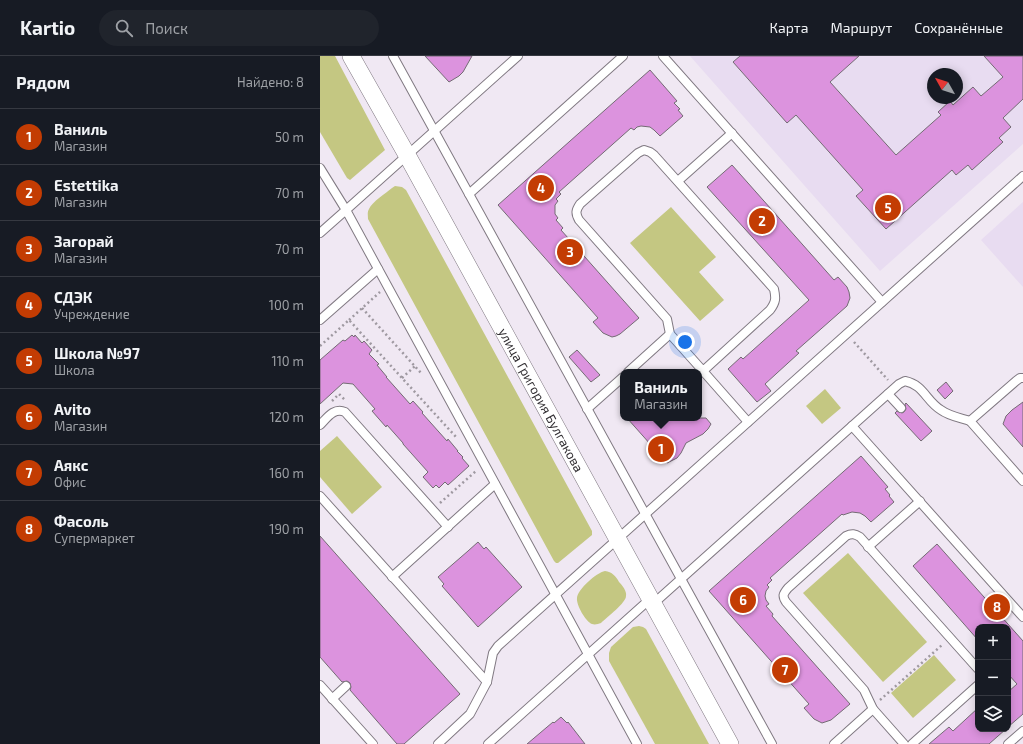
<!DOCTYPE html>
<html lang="ru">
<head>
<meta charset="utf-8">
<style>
	body { margin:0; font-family:"Exo 2",sans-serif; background:#20242c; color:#f1f3f6 }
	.controls { position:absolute; right:12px; bottom:12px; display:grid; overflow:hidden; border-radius:8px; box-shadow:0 2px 10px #0003 }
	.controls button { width:36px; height:36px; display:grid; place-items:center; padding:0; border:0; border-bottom:1px solid #363941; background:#171b24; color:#f1f3f6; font:20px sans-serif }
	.compass { position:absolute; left:607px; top:12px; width:36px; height:36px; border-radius:50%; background:#171b24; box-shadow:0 2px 10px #0003; rotate:309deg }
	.you { position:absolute; left:365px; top:286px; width:14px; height:14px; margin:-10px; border:3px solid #fff; border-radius:50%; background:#1a73e8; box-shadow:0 0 0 6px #1a73e833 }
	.badge { display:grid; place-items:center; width:26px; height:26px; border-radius:50%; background:#c33c03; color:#fff; font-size:13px; font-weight:700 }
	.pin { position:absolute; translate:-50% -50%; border:2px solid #fff; box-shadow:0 1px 4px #0006 }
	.popup { position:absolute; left:300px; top:313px; width:82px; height:52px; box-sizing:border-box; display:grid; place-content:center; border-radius:8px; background:#171b24; filter:drop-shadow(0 1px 3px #0005); font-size:13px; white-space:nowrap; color:#9ea1a6 }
	.popup b { font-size:15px; color:#f1f3f6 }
	.popup::after { content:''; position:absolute; left:50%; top:100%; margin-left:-8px; border:8px solid transparent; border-top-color:#171b24 }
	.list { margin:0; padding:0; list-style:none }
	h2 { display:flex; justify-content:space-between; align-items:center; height:52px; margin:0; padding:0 16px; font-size:17px }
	h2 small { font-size:13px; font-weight:400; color:#9ea1a6 }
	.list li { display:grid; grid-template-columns:26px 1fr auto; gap:12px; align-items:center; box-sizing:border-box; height:56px; padding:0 16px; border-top:1px solid #363941 }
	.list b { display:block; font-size:15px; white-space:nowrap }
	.list p { margin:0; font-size:13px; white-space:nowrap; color:#9ea1a6 }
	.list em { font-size:13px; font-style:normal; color:#9ea1a6 }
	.icon { flex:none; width:22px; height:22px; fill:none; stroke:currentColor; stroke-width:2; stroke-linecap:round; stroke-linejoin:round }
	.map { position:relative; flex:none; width:703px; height:688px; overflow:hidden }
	header { display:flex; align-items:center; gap:24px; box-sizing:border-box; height:56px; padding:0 20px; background:#171b24; border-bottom:1px solid #363941 }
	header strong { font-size:19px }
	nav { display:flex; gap:22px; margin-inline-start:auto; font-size:14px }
	.search { width:280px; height:36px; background:#20242c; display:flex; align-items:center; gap:10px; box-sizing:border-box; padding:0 14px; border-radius:22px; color:#9ea1a6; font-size:15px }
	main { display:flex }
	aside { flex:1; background:#171b24 }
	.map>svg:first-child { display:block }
	.education { fill:#e8dcf1; fill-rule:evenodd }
	.green { fill:#c4c782 }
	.building { fill:#dc93de; stroke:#746b74 }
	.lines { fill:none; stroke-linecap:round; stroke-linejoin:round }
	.service-casing { stroke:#807982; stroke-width:10 }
	.minor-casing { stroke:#807982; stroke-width:18 }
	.path { stroke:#9f99a1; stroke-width:2.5; stroke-dasharray:2 3; stroke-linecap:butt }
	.service { stroke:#fff; stroke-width:8 }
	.minor { stroke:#fff; stroke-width:17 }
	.labels { text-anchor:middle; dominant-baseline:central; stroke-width:4; stroke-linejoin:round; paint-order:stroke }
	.street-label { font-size:13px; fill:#322f33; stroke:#fdf6ff }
</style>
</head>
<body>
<header>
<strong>Kartio</strong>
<div class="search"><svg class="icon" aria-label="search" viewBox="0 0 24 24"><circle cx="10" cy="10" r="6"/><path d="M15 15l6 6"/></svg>Поиск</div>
<nav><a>Карта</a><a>Маршрут</a><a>Сохранённые</a></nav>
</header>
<main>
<aside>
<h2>Рядом<small>Найдено: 8</small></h2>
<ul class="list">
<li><span class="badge">1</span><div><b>Ваниль</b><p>Магазин</p></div><em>50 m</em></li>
<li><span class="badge">2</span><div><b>Estettika</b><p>Магазин</p></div><em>70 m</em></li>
<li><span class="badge">3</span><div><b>Загорай</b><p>Магазин</p></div><em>70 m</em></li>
<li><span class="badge">4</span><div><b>СДЭК</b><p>Учреждение</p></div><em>100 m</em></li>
<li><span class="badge">5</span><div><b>Школа №97</b><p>Школа</p></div><em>110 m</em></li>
<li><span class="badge">6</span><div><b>Avito</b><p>Магазин</p></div><em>120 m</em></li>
<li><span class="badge">7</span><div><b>Аякс</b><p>Офис</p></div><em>160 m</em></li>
<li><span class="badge">8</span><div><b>Фасоль</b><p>Супермаркет</p></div><em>190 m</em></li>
</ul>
</aside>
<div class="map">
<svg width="703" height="688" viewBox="0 0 703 688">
	<rect width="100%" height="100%" fill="#f0e8f3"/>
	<!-- education -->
	<g class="education">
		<path d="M370,0H703V88L560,215ZM613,18H637V42H613Z"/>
		<path d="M703,146V231L661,184Z"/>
	</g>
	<!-- green -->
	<g class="green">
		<path d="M0,0H15L65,94L30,124L27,122L0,76Z"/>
		<path d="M75,130L82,131L86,134L272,475V479L238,507H236L234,505L48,163C48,160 47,156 49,153C52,146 66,137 72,132Z"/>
		<path d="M351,151L396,201L379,216L404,244L380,265L310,187Z"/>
		<path d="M505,333L521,352L502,368L486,350Z"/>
		<path d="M17,380L62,431L32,458L0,421V395Z"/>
		<path d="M528,497L607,586L563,626L483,537Z"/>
		<path d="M285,515C292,516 296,520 299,526C302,529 307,535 306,540C306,547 287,561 281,567C278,568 275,569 272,568C266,566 256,549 257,542C258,533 276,517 285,515Z"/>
		<path d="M319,570L323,571L326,573L389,688H335L289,605V597L291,591L313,571Z"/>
		<path d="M614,599L636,624L593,662L571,637Z"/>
	</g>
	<!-- building -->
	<g class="building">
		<path d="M105,0H152L143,16L139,20L129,26Z"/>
		<path d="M420,0H539L510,26L576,99L621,59L618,56L630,45L633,49L653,31L661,40L683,21L664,0H703V43L683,62L691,71L679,82L683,86L652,114L648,109L636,119L632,114L566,173L536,140L543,134L476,59L467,67L413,6Z"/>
		<path d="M330,14L357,45L354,47L360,53L358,54L363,60L340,80L334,74L330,71L321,70L317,71L314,74L311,72L239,136L241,138L236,143L238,145L235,149V158L238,162L236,164L243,172L241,174L319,262L300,278L296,280L292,281L283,277L273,266L278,262L178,149Z"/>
		<path d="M412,109L514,224L518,221L527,231L529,236L530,242L527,250L476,295L479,297L445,328L451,335L437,346L408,313L421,301L423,303L489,244L387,131Z"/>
		<path d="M32,279L34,281L35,279L42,287L44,285L52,294L49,298L59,308L57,309L67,321H66L90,348L93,345L103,356L102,357L127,385L128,383L138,395H137L143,401L142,402L149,410L128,429L125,426L119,432L116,429L113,432L103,421L108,416L83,388V387L67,369L66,371L52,355L55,353L33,328L23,327L0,348V304L23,284L25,285Z"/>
		<path d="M257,294L280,319L271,326L249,301Z"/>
		<path d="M626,326L633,335L625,343L617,334Z"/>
		<path d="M703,346V391L683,368L686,360L692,354Z"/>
		<path d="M586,347L612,375L601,385L575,357L577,355L582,357L584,356L586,353L585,348Z"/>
		<path d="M307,362H386L391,368L388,373L383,378L366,387L361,397L357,402L347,407Z"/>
		<path d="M541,400L568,431L565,433L570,439L569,440L574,446L551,466L545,460L540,457L532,456L523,459L522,458L450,522L452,524L447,529L449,531L446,535L445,540L446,544L449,548L446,550L453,558L452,560L530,648L511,664L502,667L494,663L484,652L489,648L389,535Z"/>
		<path d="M0,480L140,638L84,688H77L30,634L31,631L30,627L27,625L22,626L0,601Z"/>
		<path d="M158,486L164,493L166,491L202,531L158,571L122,530L124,528L118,521L148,495Z"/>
		<path d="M617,488L703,585V658L688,671V636L697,628L688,618V571H658V584L593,510Z"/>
		<path d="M658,652V673H686L669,688H609L629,671L633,675Z"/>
		<path d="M241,661L247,667L248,666L265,688H207L233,666L234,667Z"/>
	</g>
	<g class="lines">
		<defs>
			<g id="service">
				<path d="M73,0L452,688"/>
				<path d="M198,0L26,154L317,688"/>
				<path d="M343,0L562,246"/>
				<path d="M324,94L330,96L334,99L454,233C456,242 456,246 450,254L383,315L350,278L347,263L259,164C255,157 256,154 260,148L318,97Z"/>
				<path d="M0,112L26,154L0,177"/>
				<path d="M358,125L412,77"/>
				<path d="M149,138L303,0"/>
				<path d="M0,264L58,213"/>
				<path d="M383,315L428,366"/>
				<path d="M308,316L350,278"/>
				<path d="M703,322H700L696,325L650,365L703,425"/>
				<path d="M568,338L581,352"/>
				<path d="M267,353L303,321"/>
				<path d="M0,369C7,362 14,351 25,356L128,471"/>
				<path d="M532,370L703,561"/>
				<path d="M0,440L167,626"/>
				<path d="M548,491L600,445"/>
				<path d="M72,521L175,428"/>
				<path d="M333,548L579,328L585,325C604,329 606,345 621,354C629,360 641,362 650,365"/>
				<path d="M0,629L53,688"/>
				<path d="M12,643L26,630"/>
				<path d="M118,688L150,658L167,626L173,597L178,590L703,120"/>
				<path d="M168,688L330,543"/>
				<path d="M514,688L553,653"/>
				<path d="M584,688L553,653L544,634L466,546C462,540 463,538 468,532L526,480C532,477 535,478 540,481L658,613"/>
				<path d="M592,688L658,629"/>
				<path d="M688,688L703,675"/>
			</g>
			<g id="minor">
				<path id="s1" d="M31,0L87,99L410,688"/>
			</g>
		</defs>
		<!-- service casing -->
		<use href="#service" class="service-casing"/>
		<!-- minor casing -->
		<use href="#minor" class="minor-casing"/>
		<!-- path -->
		<g class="path">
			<path d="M42,252L101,317"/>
			<path d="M29,264L60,236"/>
			<path d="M534,286L568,324"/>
			<path d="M0,290L29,264L136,381"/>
			<path d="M82,322L95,310"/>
			<path d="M12,345L19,338L25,344"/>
			<path d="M120,447L156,415V414"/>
			<path d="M560,644L622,589"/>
		</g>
		<!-- service -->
		<use href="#service" class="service"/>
		<!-- minor -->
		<use href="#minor" class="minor"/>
	</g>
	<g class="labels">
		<!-- street labels -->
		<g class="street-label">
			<text stroke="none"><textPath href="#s1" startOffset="393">улица Григория Булгакова</textPath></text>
		</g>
	</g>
</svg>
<div class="controls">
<button>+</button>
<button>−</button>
<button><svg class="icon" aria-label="layers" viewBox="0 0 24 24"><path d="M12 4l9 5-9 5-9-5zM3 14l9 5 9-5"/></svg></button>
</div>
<svg class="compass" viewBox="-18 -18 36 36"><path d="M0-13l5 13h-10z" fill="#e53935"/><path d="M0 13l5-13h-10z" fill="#9ea1a6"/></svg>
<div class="you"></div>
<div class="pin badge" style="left:341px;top:393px">1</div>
<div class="popup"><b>Ваниль</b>Магазин</div>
<div class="pin badge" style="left:442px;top:165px">2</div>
<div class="pin badge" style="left:250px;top:196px">3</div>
<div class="pin badge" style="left:221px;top:132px">4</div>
<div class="pin badge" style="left:568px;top:152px">5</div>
<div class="pin badge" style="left:423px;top:544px">6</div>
<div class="pin badge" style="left:465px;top:614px">7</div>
<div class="pin badge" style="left:677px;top:551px">8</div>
</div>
</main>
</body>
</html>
